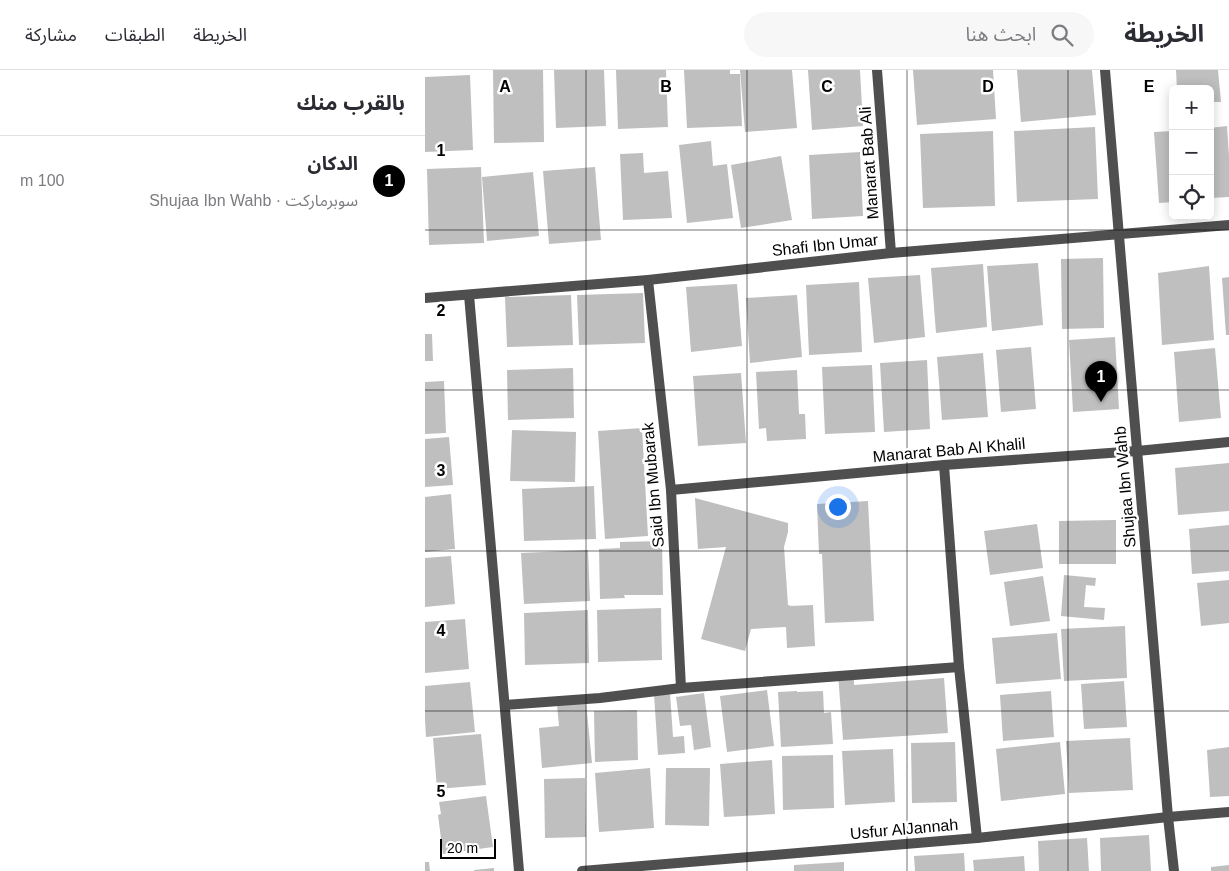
<!DOCTYPE html>
<html lang="ar">
<head>
<meta charset="utf-8">
<style>
	body { margin:0; font-family:Helvetica,"Noto Sans Arabic",sans-serif; background:#f7f7f7; color:#2b2b33; direction:rtl }
	.controls { position:absolute; right:15px; top:15px; display:grid; overflow:hidden; border-radius:8px; box-shadow:0 2px 12px #0003 }
	.controls button { width:45px; height:45px; display:grid; place-items:center; padding:0; border:0; border-bottom:1px solid #e1e1e2; background:#fff; color:#2b2b33; font:25px sans-serif }
	.scale { position:absolute; left:15px; bottom:12px; width:56px; box-sizing:border-box; padding-left:5px; border:2px solid #000; border-top:0; font-size:14px; line-height:18px; white-space:nowrap; color:#000; -webkit-text-stroke:4px #fff; paint-order:stroke }
	.you { position:absolute; left:412px; top:436px; width:18px; height:18px; margin:-12px; border:4px solid #fff; border-radius:50%; background:#1a73e8; box-shadow:0 0 0 8px #1a73e833 }
	.badge { display:grid; place-items:center; width:32px; height:32px; border-radius:50%; background:#000; color:#fff; font-size:16px; font-weight:700 }
	.pin { position:absolute; translate:-50% -41px; filter:drop-shadow(0 1px 2px #0008) }
	.pin::after { content:''; position:absolute; top:26px; width:18px; height:15px; background:inherit; clip-path:polygon(0 0,100% 0,50% 100%) }
	.list { margin:0; padding:0; list-style:none }
	h2 { display:flex; justify-content:space-between; align-items:center; height:65px; margin:0; padding:0 20px; font-size:21px }
	h2 small { font-size:16px; font-weight:400; color:#7c7c81 }
	.list li { display:grid; grid-template-columns:32px 1fr auto; gap:15px; align-items:center; box-sizing:border-box; height:90px; padding:0 20px; border-top:1px solid #e1e1e2 }
	.list b { display:block; font-size:19px; white-space:nowrap }
	.list p { margin:0; font-size:16px; white-space:nowrap; color:#7c7c81 }
	.list em { font-size:16px; font-style:normal; color:#7c7c81 }
	.icon { flex:none; width:28px; height:28px; fill:none; stroke:currentColor; stroke-width:2; stroke-linecap:round; stroke-linejoin:round }
	.map { position:relative; flex:none; width:804px; height:801px; overflow:hidden; direction:ltr }
	header { display:flex; align-items:center; gap:30px; box-sizing:border-box; height:70px; padding:0 25px; background:#fff; border-bottom:1px solid #e1e1e2 }
	header strong { font-size:24px }
	nav { display:flex; gap:28px; margin-inline-start:auto; font-size:18px }
	.search { width:350px; height:45px; background:#f7f7f7; display:flex; align-items:center; gap:12px; box-sizing:border-box; padding:0 18px; border-radius:28px; color:#7c7c81; font-size:19px }
	main { display:flex }
	aside { flex:1; background:#fff }
	.map>svg:first-child { display:block }
	.building { fill:#bfbfbf }
	.lines { fill:none; stroke-linecap:round; stroke-linejoin:round }
	.service { stroke:#4f4f4f; stroke-width:10 }
	.minor { stroke:#4f4f4f; stroke-width:10 }
	.tertiary { stroke:#4f4f4f; stroke-width:10 }
	.grid { fill:none; stroke:#000; stroke-width:1; stroke-opacity:0.55 }
	.labels { text-anchor:middle; dominant-baseline:central; stroke-width:5; stroke-linejoin:round; paint-order:stroke }
	.street-label { font-size:16px; fill:#000; stroke:#fff }
	.grid-label { font-size:16px; text-anchor:middle; font-weight:bold; fill:#000; stroke:#fff; stroke-width:5; stroke-linejoin:round; paint-order:stroke }
</style>
</head>
<body>
<header>
<strong>الخريطة</strong>
<div class="search"><svg class="icon" aria-label="search" viewBox="0 0 24 24"><circle cx="10" cy="10" r="6"/><path d="M15 15l6 6"/></svg>ابحث هنا</div>
<nav><a>الخريطة</a><a>الطبقات</a><a>مشاركة</a></nav>
</header>
<main>
<div class="map">
<svg width="804" height="801" viewBox="0 0 804 801">
	<rect width="100%" height="100%" fill="#fff"/>
	<!-- building -->
	<g class="building">
		<path d="M68,0H118L119,72L69,73Z"/>
		<path d="M129,0H179L181,56L131,58Z"/>
		<path d="M191,0H241L243,57L193,59Z"/>
		<path d="M259,0H305V4H315L317,56L262,58Z"/>
		<path d="M315,0H367L372,58L320,62Z"/>
		<path d="M383,0H435L438,56L387,60Z"/>
		<path d="M488,0H568L571,49L492,55Z"/>
		<path d="M592,0H667L671,45L596,52Z"/>
		<path d="M751,0H793L796,32H785V19H752Z"/>
		<path d="M45,5L48,80L0,82V7Z"/>
		<path d="M802,56L804,86V127L785,128V58Z"/>
		<path d="M670,57L673,129L592,132L589,61Z"/>
		<path d="M568,61L570,136L498,138L495,64Z"/>
		<path d="M748,61V132L734,133L729,62Z"/>
		<path d="M286,71L288,96L302,94L308,148L262,153L254,75Z"/>
		<path d="M435,82L438,146L387,149L384,85Z"/>
		<path d="M218,83L219,103L243,101L247,148L198,150L195,84Z"/>
		<path d="M356,86L367,150L316,158L306,95Z"/>
		<path d="M56,97L59,173L4,175L2,99Z"/>
		<path d="M170,97L176,170L124,174L118,101Z"/>
		<path d="M108,102L114,166L62,171L57,107Z"/>
		<path d="M678,188L679,258L637,259L636,189Z"/>
		<path d="M613,193L618,255L567,261L562,196Z"/>
		<path d="M558,194L562,257L511,263L506,198Z"/>
		<path d="M784,196L789,270L737,275L733,203Z"/>
		<path d="M495,205L500,267L449,273L443,208Z"/>
		<path d="M804,207V265H801L797,208Z"/>
		<path d="M434,212L437,282L384,285L381,215Z"/>
		<path d="M312,214L317,276L266,282L261,217Z"/>
		<path d="M218,223L220,273L154,275L152,225Z"/>
		<path d="M146,225L148,275L82,277L80,227Z"/>
		<path d="M372,225L377,287L325,293L321,228Z"/>
		<path d="M0,264H7L8,291H0Z"/>
		<path d="M690,267L694,339L648,342L644,270Z"/>
		<path d="M606,277L611,339L576,342L571,280Z"/>
		<path d="M790,278L796,348L754,352L749,282Z"/>
		<path d="M558,283L563,347L517,350L512,287Z"/>
		<path d="M502,290L505,359L459,362L455,293Z"/>
		<path d="M447,295L450,362L400,364L397,297Z"/>
		<path d="M148,298L149,348L83,350L82,300Z"/>
		<path d="M372,300L374,344H380L381,369L342,371L341,358L334,359L331,302Z"/>
		<path d="M316,303L321,373L273,376L268,306Z"/>
		<path d="M19,311L21,363L0,364V312Z"/>
		<path d="M217,358L223,466L180,469L173,361Z"/>
		<path d="M87,360L151,362L150,412L85,411Z"/>
		<path d="M24,367L28,415L0,417V369Z"/>
		<path d="M804,393V441L753,445L750,398Z"/>
		<path d="M169,416L171,469L99,471L97,419Z"/>
		<path d="M26,424L30,479L0,482V427Z"/>
		<path d="M270,428L363,453V462L359,477L363,535L366,536L388,535L390,576L362,578L361,557L326,559L320,581L276,569L301,477L273,479Z"/>
		<path d="M443,431L449,551L400,553L397,484H394L392,434Z"/>
		<path d="M691,450V494H634V451Z"/>
		<path d="M612,454L618,498L565,505L559,461Z"/>
		<path d="M804,455V501L767,504L764,459Z"/>
		<path d="M237,471L238,525H199L200,528L175,529L174,479L195,478V472Z"/>
		<path d="M163,480L165,531L99,534L96,483Z"/>
		<path d="M26,486L30,534L0,537V488Z"/>
		<path d="M639,505L671,508L670,516L661,515L659,537L680,538L679,550L636,546Z"/>
		<path d="M618,506L625,551L585,556L579,512Z"/>
		<path d="M804,510V553L776,556L772,513Z"/>
		<path d="M236,538L237,590L173,592L172,540Z"/>
		<path d="M163,540L164,593L100,595L99,543Z"/>
		<path d="M40,549L44,599L0,603V552Z"/>
		<path d="M700,556L702,608L639,611L636,559Z"/>
		<path d="M632,563L636,609L571,614L567,568Z"/>
		<path d="M413,604H429V615L519,608L523,663L418,670Z"/>
		<path d="M699,611L702,657L659,659L656,614Z"/>
		<path d="M45,612L50,662L1,667L0,650V616Z"/>
		<path d="M342,620L349,676L302,682L295,626Z"/>
		<path d="M372,621V622L398,621L399,643L406,642L408,674L356,677L353,622Z"/>
		<path d="M626,621L629,667L578,671L575,625Z"/>
		<path d="M245,623L248,667L259,666L260,683L233,685L229,624Z"/>
		<path d="M279,623L286,677L269,680L266,655L255,656L251,627Z"/>
		<path d="M161,632L167,693L117,698L114,658L134,656L132,635Z"/>
		<path d="M212,640L213,690L170,692L169,641Z"/>
		<path d="M56,664L61,715L12,719L8,668Z"/>
		<path d="M705,668L708,720L644,723L641,671Z"/>
		<path d="M530,672L532,732L487,733L486,673Z"/>
		<path d="M635,672L640,724L576,731L571,679Z"/>
		<path d="M804,677V726L785,727L782,680Z"/>
		<path d="M468,679L470,732L420,735L417,681Z"/>
		<path d="M408,685L409,738L358,740L357,686Z"/>
		<path d="M347,690L350,744L299,747L295,694Z"/>
		<path d="M225,698L229,758L174,762L170,703Z"/>
		<path d="M241,698H285L284,756L240,755Z"/>
		<path d="M160,708L161,767L120,768L119,709Z"/>
		<path d="M61,726L68,777L18,784L13,745L16,744L14,732Z"/>
		<path d="M724,765L726,801H676L675,768Z"/>
		<path d="M662,768L664,801H614L613,771Z"/>
		<path d="M539,783L540,801H490L489,786Z"/>
		<path d="M599,786L600,801H549L548,790Z"/>
		<path d="M0,792H4L5,801H0Z"/>
		<path d="M419,792V801H369V795Z"/>
		<path d="M804,795V801H786V797Z"/>
		<path d="M69,798V801H49V800Z"/>
	</g>
	<g class="lines">
		<!-- service -->
		<g class="service">
			<path d="M452,0L466,183"/>
			<path d="M223,210L246,420L256,618"/>
			<path d="M44,225L94,801"/>
			<path d="M519,395L534,597L552,768"/>
			<path d="M246,420L519,395L712,381L804,372"/>
			<path d="M80,635L175,628L256,618L534,597"/>
			<path d="M157,801L552,768L743,747L804,742"/>
		</g>
		<!-- minor -->
		<path class="minor" d="M0,228L223,210L466,183L804,155"/>
		<!-- tertiary -->
		<path class="tertiary" d="M680,0L743,747L749,801"/>
	</g>
	<!-- grid -->
	<path class="grid" d="M161,0V801M322,0V801M482,0V801M643,0V801M0,160H804M0,320H804M0,481H804M0,641H804"/>
	<g class="labels">
		<!-- street labels -->
		<g class="street-label">
			<text transform="translate(444 93) rotate(-94)">Manarat Bab Ali</text>
			<text transform="translate(400 175) rotate(-6)">Shafi Ibn Umar</text>
			<text transform="translate(524 380) rotate(-5)">Manarat Bab Al Khalil</text>
			<text transform="translate(228 415) rotate(-95)">Said Ibn Mubarak</text>
			<text transform="translate(700 417) rotate(-95)">Shujaa Ibn Wahb</text>
			<text transform="translate(479 759) rotate(-5)">Usfur AlJannah</text>
		</g>
	</g>
	<g class="grid-label">
		<text x="80" y="22">A</text>
		<text x="241" y="22">B</text>
		<text x="402" y="22">C</text>
		<text x="563" y="22">D</text>
		<text x="724" y="22">E</text>
		<text x="16" y="86">1</text>
		<text x="16" y="246">2</text>
		<text x="16" y="406">3</text>
		<text x="16" y="566">4</text>
		<text x="16" y="727">5</text>
	</g>
</svg>
<div class="controls">
<button>+</button>
<button>−</button>
<button><svg class="icon" aria-label="locate" viewBox="0 0 24 24"><circle cx="12" cy="12" r="6"/><path d="M12 2v4M12 18v4M2 12h4M18 12h4"/></svg></button>
</div>
<div class="scale">20 m</div>
<div class="you"></div>
<div class="pin badge" style="left:676px;top:332px">1</div>
</div>
<aside>
<h2>بالقرب منك<small></small></h2>
<ul class="list">
<li><span class="badge">1</span><div><b>الدكان</b><p>سوبرماركت · Shujaa Ibn Wahb</p></div><em>100 m</em></li>
</ul>
</aside>
</main>
</body>
</html>
